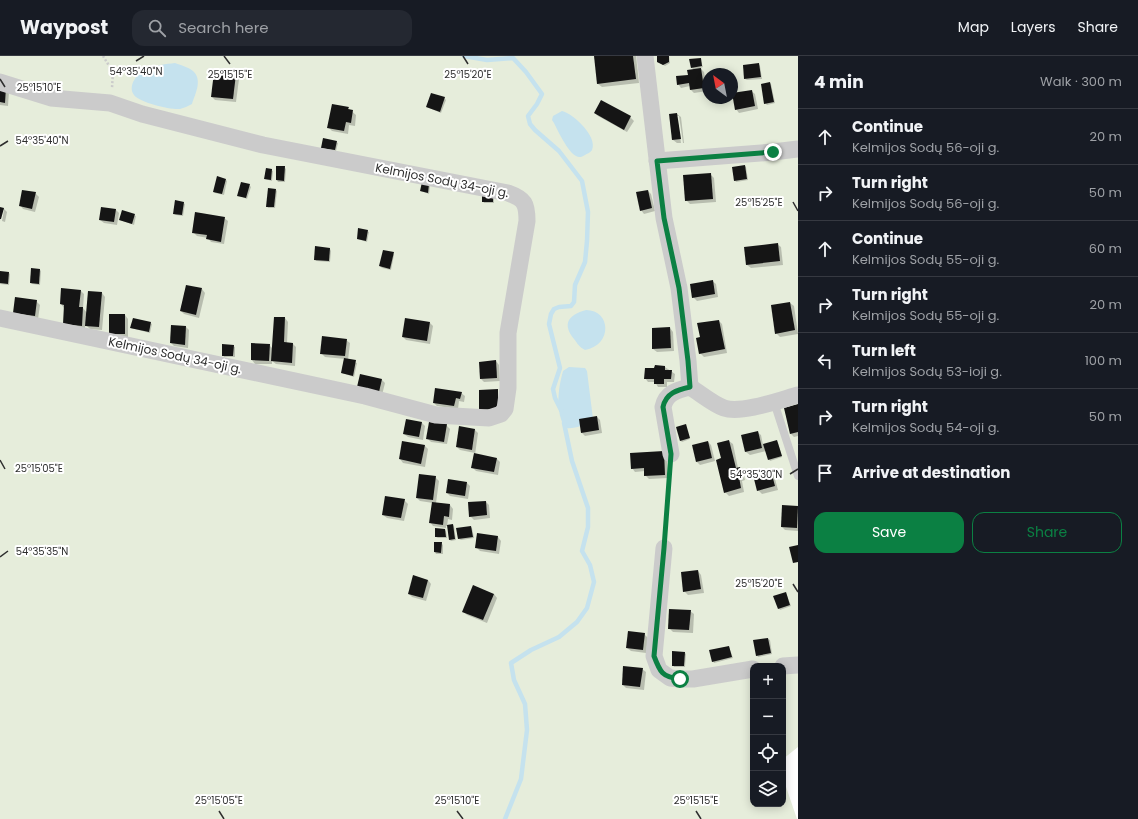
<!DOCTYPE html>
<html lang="en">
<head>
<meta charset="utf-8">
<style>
	body { margin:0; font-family:Poppins,sans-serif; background:#242831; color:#f1f3f6 }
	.controls { position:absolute; right:12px; bottom:12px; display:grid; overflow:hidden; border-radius:8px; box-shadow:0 2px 10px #0003 }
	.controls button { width:36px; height:36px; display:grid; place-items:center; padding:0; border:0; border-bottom:1px solid #363941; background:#171b24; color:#f1f3f6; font:20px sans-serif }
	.compass { position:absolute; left:702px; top:12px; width:36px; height:36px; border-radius:50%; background:#171b24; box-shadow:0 2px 10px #0003; rotate:328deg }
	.stop { position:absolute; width:12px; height:12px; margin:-9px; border:3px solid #0b8043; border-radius:50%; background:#fff }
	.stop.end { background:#0b8043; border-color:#fff; box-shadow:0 1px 4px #0008 }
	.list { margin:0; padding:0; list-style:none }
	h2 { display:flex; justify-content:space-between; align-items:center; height:52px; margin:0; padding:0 16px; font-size:17px }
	h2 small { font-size:13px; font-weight:400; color:#9ea1a6 }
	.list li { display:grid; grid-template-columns:26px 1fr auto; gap:12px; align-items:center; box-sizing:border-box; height:56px; padding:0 16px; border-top:1px solid #363941 }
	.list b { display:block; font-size:15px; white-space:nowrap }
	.list p { margin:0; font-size:13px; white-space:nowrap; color:#9ea1a6 }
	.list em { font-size:13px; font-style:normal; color:#9ea1a6 }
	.actions { display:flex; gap:8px; padding:12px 16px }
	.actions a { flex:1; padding:9px 0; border:1px solid #0b8043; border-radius:12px; text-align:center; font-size:14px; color:#0b8043 }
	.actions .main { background:#0b8043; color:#fff }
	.icon { flex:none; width:22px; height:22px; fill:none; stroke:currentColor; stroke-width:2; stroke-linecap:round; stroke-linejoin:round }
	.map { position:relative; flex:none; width:798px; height:763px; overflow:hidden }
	header { display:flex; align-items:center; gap:24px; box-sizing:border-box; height:56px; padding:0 20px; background:#171b24; border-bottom:1px solid #363941 }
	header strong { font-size:19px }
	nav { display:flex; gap:22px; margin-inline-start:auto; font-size:14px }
	.search { width:280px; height:36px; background:#242831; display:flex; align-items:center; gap:10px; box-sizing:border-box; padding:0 14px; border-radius:12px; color:#9ea1a6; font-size:15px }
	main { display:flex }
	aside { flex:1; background:#171b24 }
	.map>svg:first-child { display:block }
	.green { fill:#e6eddb; fill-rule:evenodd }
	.water { fill:#c5e2ee }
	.shadow { fill:#0003 }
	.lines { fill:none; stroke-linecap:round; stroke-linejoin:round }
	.stream { stroke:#c5e2ee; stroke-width:4.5 }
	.building { fill:#151515 }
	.path { stroke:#cbcbcb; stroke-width:2.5; stroke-dasharray:2 2; stroke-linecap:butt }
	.service { stroke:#cbcbcb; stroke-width:8 }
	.minor { stroke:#cbcbcb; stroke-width:17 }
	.route { stroke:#0b8043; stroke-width:5 }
	.ticks { fill:none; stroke:#2e2e2e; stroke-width:1.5 }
	.labels { text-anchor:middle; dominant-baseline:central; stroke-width:4; stroke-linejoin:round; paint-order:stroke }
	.street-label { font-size:12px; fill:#2e2e2e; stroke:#fff }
	.ticks-label { font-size:10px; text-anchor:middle; fill:#2e2e2e; stroke:#fff; stroke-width:4; stroke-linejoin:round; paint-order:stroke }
</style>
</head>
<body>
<header>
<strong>Waypost</strong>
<div class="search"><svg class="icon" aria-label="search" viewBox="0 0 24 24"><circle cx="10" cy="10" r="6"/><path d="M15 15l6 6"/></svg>Search here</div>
<nav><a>Map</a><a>Layers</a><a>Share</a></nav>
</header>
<main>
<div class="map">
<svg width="798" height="763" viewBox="0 0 798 763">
	<rect width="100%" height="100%" fill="#fff"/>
	<!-- green -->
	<path class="green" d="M0,0H798V691L783,703V610H753V748H783V722L797,763H0ZM708,18H732V42H708Z"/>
	<!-- water -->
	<g class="water">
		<path d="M175,7C180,9 188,11 193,15C203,24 195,38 192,48C188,50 184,52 180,53C171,54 140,47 134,39C127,29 138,16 148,13C156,9 166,8 175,7Z"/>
		<path d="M562,55C574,58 598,81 592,94C591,96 587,98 585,99C582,101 579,102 576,100C568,96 558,75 554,67L552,64L553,60Z"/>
		<path d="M586,254C611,254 613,289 585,294C579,291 578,288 574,283C562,268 568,259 586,254Z"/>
		<path d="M569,311L585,312L587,315L593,363C585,369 576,373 565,372C555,355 558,333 563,315Z"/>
	</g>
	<!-- shadow -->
	<g class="shadow">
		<path d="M595,0H636L639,27L602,31L598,28Z"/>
		<path d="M658,0H669L670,7L665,10L660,7Z"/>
		<path d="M700,3L703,11L700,12L704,16L707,35L694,37L691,34L690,30L681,32L678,28L694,14L692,12Z"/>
		<path d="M759,9L760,10L762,23L747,24L745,23Z"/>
		<path d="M235,19L239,23L236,46L215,44L212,41Z"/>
		<path d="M770,27L771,28L775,47L767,49L765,47Z"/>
		<path d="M0,31L9,35L8,50L0,49Z"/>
		<path d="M751,35L755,38L758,53L739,57L736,53Z"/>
		<path d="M444,42L446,44L441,57L427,51Z"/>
		<path d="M601,45L630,61L634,65L627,76L598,60L595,57Z"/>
		<path d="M348,52L356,59L355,70L349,69L348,78L332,75L328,71Z"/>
		<path d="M677,58L681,61L684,87H683L679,60H677L681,87H677L673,84L670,59Z"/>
		<path d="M336,86L338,87L336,95L323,93Z"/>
		<path d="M745,110L746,111L748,124L736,126L735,124Z"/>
		<path d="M284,111L286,113L285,126H278L277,124Z"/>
		<path d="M267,113L273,115L272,125L265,123Z"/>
		<path d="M711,119L714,122L716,146L690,148L686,144Z"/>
		<path d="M226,124L227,125L224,139L215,137L214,136Z"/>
		<path d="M423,127L430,130L429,138L421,135Z"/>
		<path d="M249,129L251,131L247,143L238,139Z"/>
		<path d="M276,134L277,135L275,152H268L267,150Z"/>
		<path d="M648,135L651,138L655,155L644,158L641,154Z"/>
		<path d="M35,137L39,141L35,156L23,153L20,149Z"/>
		<path d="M494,139V147H484L483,145Z"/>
		<path d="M183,147L185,148L183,160L176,159L174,158Z"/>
		<path d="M0,152H3L7,156L5,166L2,165L4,154H2L0,165Z"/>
		<path d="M116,154L119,157L117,169L104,167L100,164Z"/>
		<path d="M123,155L136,160L134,169L120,164Z"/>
		<path d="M224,162L228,165L224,188L211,186L208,182L197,180L193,176Z"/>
		<path d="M367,175L369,176L367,186L358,183Z"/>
		<path d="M777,188L781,191L783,209L751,212L747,209L745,192Z"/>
		<path d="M330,193L331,195L330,206L316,205L315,203Z"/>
		<path d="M393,197L394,199L391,214L382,212L380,210Z"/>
		<path d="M32,213L40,214L41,215L40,229L32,228L31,227Z"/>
		<path d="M0,216L9,217L10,218L9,229L0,228Z"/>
		<path d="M712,225L716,228L718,241L697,245L693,241Z"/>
		<path d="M202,233L205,237L199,262L184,258L181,255Z"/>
		<path d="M81,235L84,238L83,252L87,257L89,236L102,237L105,241L102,274L90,273L85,268V273L67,271L64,252L61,248Z"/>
		<path d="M36,245L40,249L38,263L17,260Z"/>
		<path d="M790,247L794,250L798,278L780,281L776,277Z"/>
		<path d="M125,259L128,263V281H114Z"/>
		<path d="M285,262L288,266L287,287L293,288L296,291L295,310L276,308L272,305V308H255L252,304L269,289L273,293Z"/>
		<path d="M719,265L722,268L727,297L704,301L700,297L701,282Z"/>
		<path d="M150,267L152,268L150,277L131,272Z"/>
		<path d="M430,267L433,270L430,288L406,284L403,281Z"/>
		<path d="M186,271L189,274L188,292L174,290L171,287Z"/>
		<path d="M670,272L673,276L674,295L657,296L653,293Z"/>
		<path d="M346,284L350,287L348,304L357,307L354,321L342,317L345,303L325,301L321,297Z"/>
		<path d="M233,290L235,291V301H224L223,299Z"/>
		<path d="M496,305L499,309L500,325L484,326L481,323Z"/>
		<path d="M665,311L675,318L674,326H667V331H658L655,326H648L645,322L655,313Z"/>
		<path d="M361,319L382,324L385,327L382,339Z"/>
		<path d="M461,337L465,340L464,346L459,345L458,353L437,350L434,347Z"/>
		<path d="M798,349V380L794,381L791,378Z"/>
		<path d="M597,361L600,364L602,377L585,380L582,377Z"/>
		<path d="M422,367L425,370L423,384L408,381L404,378Z"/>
		<path d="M446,369L450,373L447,388L431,386L427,382Z"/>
		<path d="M685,369L690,383L682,386L680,384Z"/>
		<path d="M475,374L478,377L475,399L497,403L500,406L498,419L476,415L472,411L475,397L460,394L457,391Z"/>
		<path d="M757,376L761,379L763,389L777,386L778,387L782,401L770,405L766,395L750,399L746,396L743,379Z"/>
		<path d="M729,385L733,388L738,412L743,415L745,424L742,425L744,436L729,440L725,436L722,403Z"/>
		<path d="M708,386L711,389L715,405L700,409L697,406Z"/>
		<path d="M425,390L428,393L425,411L403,407L400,403Z"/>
		<path d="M667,400L668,422L649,423L645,419V415L635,416L632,412Z"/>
		<path d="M771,416L774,419L778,434L762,438L758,434Z"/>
		<path d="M435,421L439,425L436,447L450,449L453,453L452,464L448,463L447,470L453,469L454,470L456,484L451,485L450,484L448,470H446V472L433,470L430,466L433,447L420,445L417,442Z"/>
		<path d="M467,427L470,430L468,443L450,440L447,437Z"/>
		<path d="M404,444L408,448L404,465L387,462L383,459Z"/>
		<path d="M486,446L489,449L490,462L474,464L470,460Z"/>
		<path d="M783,450L798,451V475L785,474L782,471Z"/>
		<path d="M471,471L472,472L474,482L461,484L459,483Z"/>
		<path d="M445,474L446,475L447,482H438L436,481Z"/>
		<path d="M498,481L501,485L499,498L480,495L476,491Z"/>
		<path d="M441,487L443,489V498H436L435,496Z"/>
		<path d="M698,515L701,519L704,537L688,539L684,535Z"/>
		<path d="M428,524L431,528L426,545L412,541L409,538Z"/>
		<path d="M786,537L791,550L780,554L779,552Z"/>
		<path d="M494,538L497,542L487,567L467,559L464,556Z"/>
		<path d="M690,555L694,558L693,577L673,576L669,572Z"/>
		<path d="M644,578L648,582L646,597L631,595L627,592Z"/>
		<path d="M768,583L770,584L772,598L758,601L757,599Z"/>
		<path d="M729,591L733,602L714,607L713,605Z"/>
		<path d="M685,597L686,598L685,611H674L673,609Z"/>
		<path d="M642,613L646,616L644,634L626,632L623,629Z"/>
	</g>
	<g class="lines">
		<!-- stream -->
		<g class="stream">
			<path d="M464,0L487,4L513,2L526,16L542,38L537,48L528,60L530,68L535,74L559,95L582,125L588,156L587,185L585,206L575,229L574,246L571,250L559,251L554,253L551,258L549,268L560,312L553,333L555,342L561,354"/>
			<path d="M505,763L521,723L527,674L525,648L514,624L511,607L531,594L559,581L577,566L587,552L594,526L590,509L582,495L588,471V452L572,405L564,367"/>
		</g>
	</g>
	<!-- building -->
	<g class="building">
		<path d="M594,0H633L636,23L597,28Z"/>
		<path d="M657,0H669V6L663,9L657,6Z"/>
		<path d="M701,2L702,10L691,12L689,3Z"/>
		<path d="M759,7L761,21L744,23L743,9Z"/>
		<path d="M701,12L704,32L690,34L689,27L677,29L676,20L688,19L687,14Z"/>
		<path d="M214,16L236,18L233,43L211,41Z"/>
		<path d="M770,26L774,46L764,48L761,28Z"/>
		<path d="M0,30L6,31L5,47L0,46Z"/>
		<path d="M752,34L755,50L735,54L732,37Z"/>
		<path d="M431,37L445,41L440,56L426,51Z"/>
		<path d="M601,44L631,60L624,74L594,57Z"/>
		<path d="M332,48L349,51L348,53L353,54L351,67L346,66L344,75L327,72Z"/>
		<path d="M677,57L681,83L672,84L669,58Z"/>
		<path d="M323,82L337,85L335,94L321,92Z"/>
		<path d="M745,109L747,123L734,125L732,111Z"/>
		<path d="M276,110H285L284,125L276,124Z"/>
		<path d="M266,112L272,113L271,124L264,123Z"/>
		<path d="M711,117L713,143L685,145L683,119Z"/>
		<path d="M217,120L226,123L222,138L213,136Z"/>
		<path d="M241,126L250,128L246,142L237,140Z"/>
		<path d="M422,126L429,128L428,137L420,135Z"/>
		<path d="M268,132L276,133L274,151H266Z"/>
		<path d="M22,134L36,136L32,153L19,150Z"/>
		<path d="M648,134L652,152L640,155L636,136Z"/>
		<rect x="482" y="137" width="11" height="9"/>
		<path d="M175,144L184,146L182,159L173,158Z"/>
		<path d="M0,151L4,152L1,163H0Z"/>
		<path d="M101,151L116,153L114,166L99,164Z"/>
		<path d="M122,154L135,158L132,168L119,164Z"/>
		<path d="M195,156L225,161L221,186L206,183L207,179L192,177Z"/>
		<path d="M358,172L368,174L366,185L357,183Z"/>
		<path d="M778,187L780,205L746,209L744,191Z"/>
		<path d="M315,190L330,192L329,205L314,204Z"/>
		<path d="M383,194L394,196L390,213L379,210Z"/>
		<path d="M31,212L40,213L39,228L30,227Z"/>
		<path d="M0,215L9,216L8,228L0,227Z"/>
		<path d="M713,224L715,238L692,242L690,228Z"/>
		<path d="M186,229L202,232L196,259L180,255Z"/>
		<path d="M61,232L81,234L79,251H83L82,270L63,268L64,249L60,248Z"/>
		<path d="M88,235L102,236L99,271L85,270Z"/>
		<path d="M15,241L37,244L35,260L13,257Z"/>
		<path d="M790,246L795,274L775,278L771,249Z"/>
		<rect x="109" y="258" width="16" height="20"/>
		<path d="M274,261H285L284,286L293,287L292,307L271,305Z"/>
		<path d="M133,262L151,266L149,276L130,272Z"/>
		<path d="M405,262L430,266L427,285L402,281Z"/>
		<path d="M719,264L725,293L699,298L696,282L700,281L697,267Z"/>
		<path d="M171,269L186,270L185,289L170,287Z"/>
		<path d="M670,271L671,292L652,293V272Z"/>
		<path d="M322,280L347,283L345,300L320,298Z"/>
		<path d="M251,287L270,288L269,305L251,304Z"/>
		<path d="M222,288L234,289L233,300H222Z"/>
		<path d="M344,302L356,304L353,320L341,317Z"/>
		<path d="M496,304L497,322L480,323L479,306Z"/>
		<path d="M655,309L665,310V314H672L671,323H664V328H654V323H644L645,312H654Z"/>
		<path d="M360,318L382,323L379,336L357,331Z"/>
		<path d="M435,332L462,336L460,343L456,342L454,350L433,347Z"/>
		<path d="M498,333V353L479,354V334Z"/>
		<path d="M798,348V376L790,378L784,352Z"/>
		<path d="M597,360L599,374L581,377L579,363Z"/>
		<path d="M406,363L422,366L419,381L403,378Z"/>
		<path d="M429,366L447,368L444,386L426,383Z"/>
		<path d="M686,368L690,382L680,385L676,371Z"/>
		<path d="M459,370L475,373L472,394L456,391Z"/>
		<path d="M758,375L762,392L745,396L741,379Z"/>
		<path d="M729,384L736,412L740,411L742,420L739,421L741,432L724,437L716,404L721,402L717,387Z"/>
		<path d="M777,384L782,400L768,404L763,388Z"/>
		<path d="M402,385L425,389L421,408L399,403Z"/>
		<path d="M708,385L712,402L696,406L692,389Z"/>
		<path d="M664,395L665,419L644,420V412L631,413L630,397Z"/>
		<path d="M474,397L497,402L494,416L471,412Z"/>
		<path d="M771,415L775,430L757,435L753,419Z"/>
		<path d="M419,418L436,420L433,444L416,442Z"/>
		<path d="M448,423L467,426L465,440L446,437Z"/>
		<path d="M385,440L405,443L401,462L382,459Z"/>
		<path d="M486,445L487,459L469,461L468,446Z"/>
		<path d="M432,446L450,448L449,461L444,460L443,469L429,467Z"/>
		<path d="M782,449L798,450L797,472L781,471Z"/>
		<path d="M453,468L455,483L449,484L447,469Z"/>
		<path d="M471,470L473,481L458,483L456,472Z"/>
		<path d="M435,472L445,473L446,481H435Z"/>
		<path d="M477,477L498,480L496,495L475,492Z"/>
		<path d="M434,486H442L441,497L434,496Z"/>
		<path d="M798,489V506L793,507L789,491Z"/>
		<path d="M698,514L701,533L683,536L681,516Z"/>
		<path d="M413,519L428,524L423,542L408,538Z"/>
		<path d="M473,529L494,538L483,564L462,556Z"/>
		<path d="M786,536L790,549L778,553L773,540Z"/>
		<path d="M669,553L691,554L689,574L668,573Z"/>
		<path d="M628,575L645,577L643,594L626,592Z"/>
		<path d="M768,582L771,597L756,600L753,584Z"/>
		<path d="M729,590L732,601L712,606L709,594Z"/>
		<path d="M672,595L685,596L684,610H672Z"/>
		<path d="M623,610L643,612L640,631L622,629Z"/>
	</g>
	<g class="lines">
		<!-- path -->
		<g class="path">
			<path d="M103,0L113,16L112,32"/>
			<path d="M665,478L670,413"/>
		</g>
		<!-- service -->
		<path class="service" d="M774,346L798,420"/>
		<!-- minor -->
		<g class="minor">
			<path d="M645,0L664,162L679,232L688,305L690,331"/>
			<path d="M0,26L51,42L110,47L142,58L263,89L508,137C525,143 527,148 527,165L508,277V332L505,353L501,358L489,362L436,359L365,340L0,262"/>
			<path d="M657,105L773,96L798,93"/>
			<path d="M671,398L663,351C666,337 677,334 690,331C700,337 713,348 724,352C741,358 780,344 798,339"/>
			<path d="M664,492L654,600L659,614L670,622L680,623H693L753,613"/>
			<path d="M783,610L798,609"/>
		</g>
	</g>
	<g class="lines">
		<!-- route -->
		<path class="route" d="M680,623C662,621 660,616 654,600L664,492L671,398L663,351C666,337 677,334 690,331L688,305L679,232L664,162L657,105L773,96"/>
	</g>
	<!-- ticks -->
	<path class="ticks" d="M224,0L230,8M463,0L468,8M136,5L144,0M0,23L5,31M0,90L8,85M793,146L798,155M0,404L5,413M790,418L798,413M0,501L8,495M793,528L798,536M219,755L224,763M457,755L463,763M696,755L701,763"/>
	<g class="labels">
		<!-- street labels -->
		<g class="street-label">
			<text transform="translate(442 124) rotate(11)">Kelmijos Sodų 34-oji g.</text>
			<text transform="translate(175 299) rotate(12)">Kelmijos Sodų 34-oji g.</text>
		</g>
	</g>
	<g class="ticks-label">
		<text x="136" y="19">54°35'40"N</text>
		<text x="468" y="22">25°15'20"E</text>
		<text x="230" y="22">25°15'15"E</text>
		<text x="39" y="35">25°15'10"E</text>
		<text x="42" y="88">54°35'40"N</text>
		<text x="759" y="150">25°15'25"E</text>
		<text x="39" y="416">25°15'05"E</text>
		<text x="756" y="422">54°35'30"N</text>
		<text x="42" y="499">54°35'35"N</text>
		<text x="759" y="531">25°15'20"E</text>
		<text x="219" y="748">25°15'05"E</text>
		<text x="457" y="748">25°15'10"E</text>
		<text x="696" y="748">25°15'15"E</text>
	</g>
</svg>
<div class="controls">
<button>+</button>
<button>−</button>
<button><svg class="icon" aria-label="locate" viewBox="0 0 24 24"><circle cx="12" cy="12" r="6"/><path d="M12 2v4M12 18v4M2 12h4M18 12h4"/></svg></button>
<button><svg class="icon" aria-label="layers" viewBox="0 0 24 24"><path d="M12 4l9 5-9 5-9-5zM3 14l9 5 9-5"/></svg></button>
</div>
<svg class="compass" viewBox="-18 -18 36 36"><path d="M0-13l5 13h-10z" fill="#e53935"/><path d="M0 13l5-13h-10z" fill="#9ea1a6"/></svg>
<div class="stop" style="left:680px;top:623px"></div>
<div class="stop end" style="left:773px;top:96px"></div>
</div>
<aside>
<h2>4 min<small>Walk · 300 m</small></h2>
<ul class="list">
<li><svg class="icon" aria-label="ahead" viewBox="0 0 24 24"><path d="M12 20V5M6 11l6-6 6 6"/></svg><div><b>Continue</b><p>Kelmijos Sodų 56-oji g.</p></div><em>20 m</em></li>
<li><svg class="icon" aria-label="right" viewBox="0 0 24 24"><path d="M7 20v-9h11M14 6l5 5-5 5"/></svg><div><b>Turn right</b><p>Kelmijos Sodų 56-oji g.</p></div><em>50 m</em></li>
<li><svg class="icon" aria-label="ahead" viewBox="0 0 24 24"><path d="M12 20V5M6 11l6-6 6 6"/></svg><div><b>Continue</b><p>Kelmijos Sodų 55-oji g.</p></div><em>60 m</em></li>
<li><svg class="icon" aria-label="right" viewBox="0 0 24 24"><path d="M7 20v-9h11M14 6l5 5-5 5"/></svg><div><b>Turn right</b><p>Kelmijos Sodų 55-oji g.</p></div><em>20 m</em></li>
<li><svg class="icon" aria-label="left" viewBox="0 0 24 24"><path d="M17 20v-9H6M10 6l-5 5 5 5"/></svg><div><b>Turn left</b><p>Kelmijos Sodų 53-ioji g.</p></div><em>100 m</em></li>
<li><svg class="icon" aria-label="right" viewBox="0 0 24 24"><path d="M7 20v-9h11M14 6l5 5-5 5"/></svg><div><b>Turn right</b><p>Kelmijos Sodų 54-oji g.</p></div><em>50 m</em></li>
<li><svg class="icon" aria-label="arrive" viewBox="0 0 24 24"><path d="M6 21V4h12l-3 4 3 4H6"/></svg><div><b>Arrive at destination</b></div></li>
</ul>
<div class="actions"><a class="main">Save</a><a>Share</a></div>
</aside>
</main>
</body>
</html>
